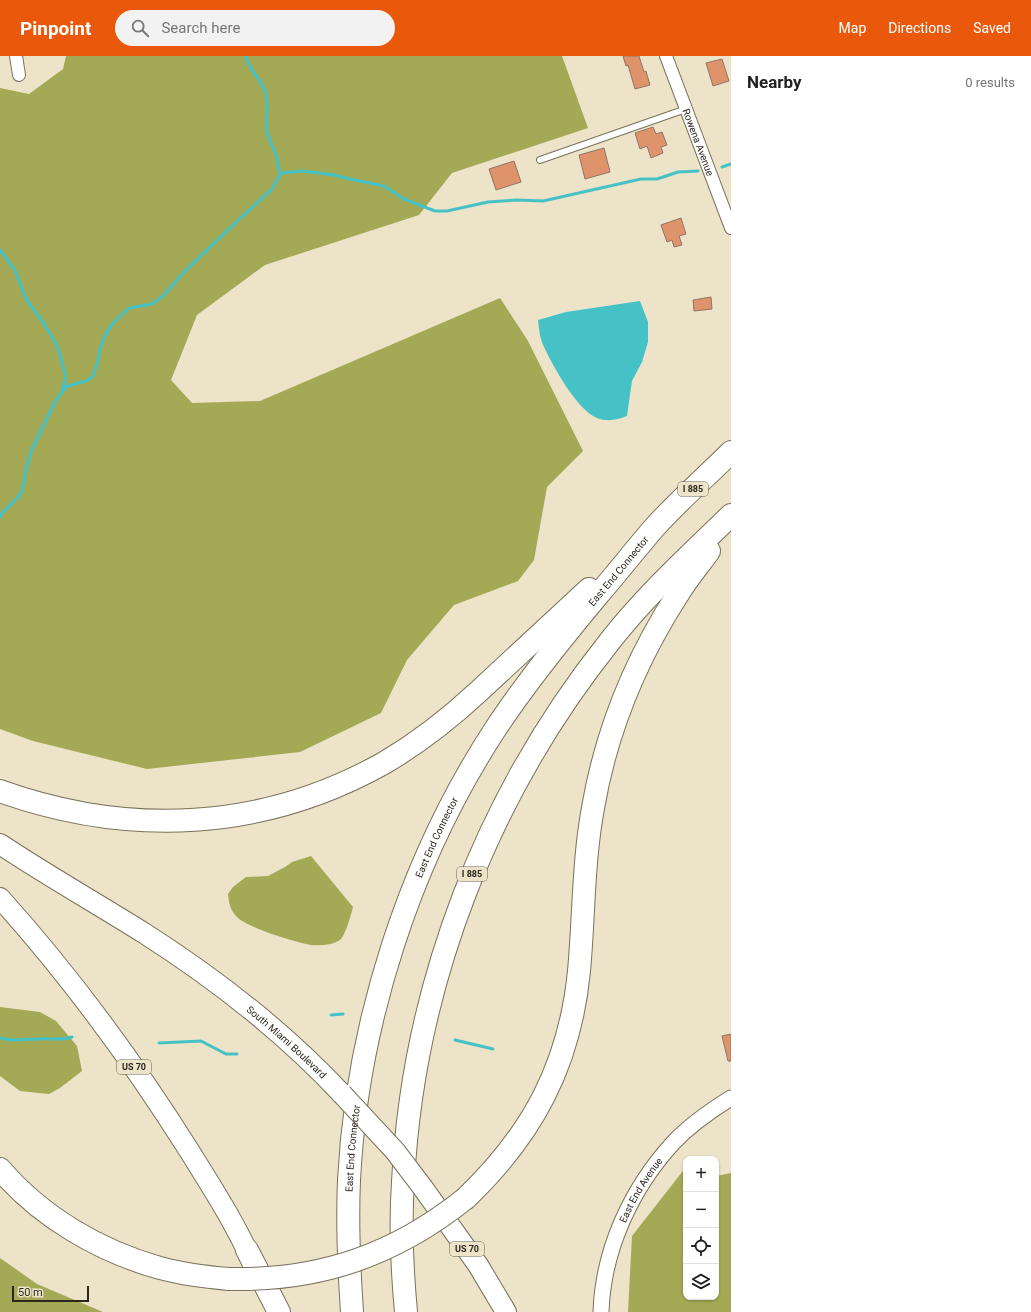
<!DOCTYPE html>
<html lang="en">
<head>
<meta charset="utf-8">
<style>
	body { margin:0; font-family:Roboto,sans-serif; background:#f2f2f2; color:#222 }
	.controls { position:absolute; right:12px; bottom:12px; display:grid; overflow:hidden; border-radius:8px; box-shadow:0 1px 3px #0004 }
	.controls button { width:36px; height:36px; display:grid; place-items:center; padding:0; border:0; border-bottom:1px solid #e0e0e0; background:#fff; color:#222; font:20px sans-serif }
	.scale { position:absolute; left:12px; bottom:10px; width:77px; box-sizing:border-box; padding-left:4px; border:2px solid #2b271e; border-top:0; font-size:11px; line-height:14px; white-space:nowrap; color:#2b271e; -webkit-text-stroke:3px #ece3c9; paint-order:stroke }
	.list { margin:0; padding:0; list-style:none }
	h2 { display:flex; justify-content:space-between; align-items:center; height:52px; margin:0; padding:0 16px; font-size:17px }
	h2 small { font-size:13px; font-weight:400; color:#767676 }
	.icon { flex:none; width:22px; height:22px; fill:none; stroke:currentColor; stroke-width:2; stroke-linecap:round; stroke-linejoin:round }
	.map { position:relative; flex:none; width:731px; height:1256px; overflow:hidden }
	header { display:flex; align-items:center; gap:24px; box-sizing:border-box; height:56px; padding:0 20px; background:#ea580c; color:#fff }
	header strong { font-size:19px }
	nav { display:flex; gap:22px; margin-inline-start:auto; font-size:14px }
	.search { width:280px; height:36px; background:#f2f2f2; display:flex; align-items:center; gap:10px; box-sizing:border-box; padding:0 14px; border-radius:22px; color:#767676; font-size:15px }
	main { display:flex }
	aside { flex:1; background:#fff }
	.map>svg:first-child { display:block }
	.forest { fill:#a4a955 }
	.water { fill:#46c2c6 }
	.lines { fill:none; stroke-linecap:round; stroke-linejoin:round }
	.stream { stroke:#46c2c6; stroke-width:3 }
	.building { fill:#df936a; stroke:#8e7669 }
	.service-casing { stroke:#797159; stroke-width:8 }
	.minor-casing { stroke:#797159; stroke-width:14 }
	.tertiary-casing { stroke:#797159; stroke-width:17 }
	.trunk-casing { stroke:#797159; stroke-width:22 }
	.motorway-casing { stroke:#797159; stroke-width:24 }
	.service { stroke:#fff; stroke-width:6 }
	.minor { stroke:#fff; stroke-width:12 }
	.tertiary { stroke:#fff; stroke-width:15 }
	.trunk { stroke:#fff; stroke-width:20 }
	.motorway { stroke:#fff; stroke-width:22 }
	.trunk-bridge-casing { stroke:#797159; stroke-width:22; stroke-linecap:butt }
	.motorway-bridge-casing { stroke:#797159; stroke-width:24; stroke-linecap:butt }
	.trunk-bridge { stroke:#fff; stroke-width:20 }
	.motorway-bridge { stroke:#fff; stroke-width:22 }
	.labels { text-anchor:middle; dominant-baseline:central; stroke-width:3; stroke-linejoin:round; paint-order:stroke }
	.shield { fill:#ece3c9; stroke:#655f51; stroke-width:1 }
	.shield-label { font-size:9px; font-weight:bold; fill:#2b271e }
	.street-label { font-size:10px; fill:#2b271e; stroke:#ece3c9 }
</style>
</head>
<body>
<header>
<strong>Pinpoint</strong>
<div class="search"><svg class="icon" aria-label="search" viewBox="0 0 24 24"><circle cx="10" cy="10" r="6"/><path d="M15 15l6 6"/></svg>Search here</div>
<nav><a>Map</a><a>Directions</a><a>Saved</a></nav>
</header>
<main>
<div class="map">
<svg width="731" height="1256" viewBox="0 0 731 1256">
	<rect width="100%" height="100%" fill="#ece3c9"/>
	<!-- forest -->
	<g class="forest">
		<path d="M66,0H562L588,72L452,117L419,159L265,209L197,259L171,324L192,347L260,345L500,242L528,285L583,395L547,431L534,504L518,525L454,549L407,604L381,657L300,696L147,713L33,685L0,673V32L29,38L63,13Z"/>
		<path d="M311,800L353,851C351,859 346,877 341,883C335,889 319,890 311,889C295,886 248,872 237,861C230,854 229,847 228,838L233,831L246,821L268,820L285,811L292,806Z"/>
		<path d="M0,951L40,956L56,965L77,990L82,1015L60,1032L49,1038L20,1035L0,1020Z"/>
		<path d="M686,1111V1241H716V1120L731,1117V1256H628L632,1180Z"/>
		<path d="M0,1202L37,1228L103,1256H0Z"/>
	</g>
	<!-- water -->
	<path class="water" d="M640,245L648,266V286L642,306L632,325L627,360C617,364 607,366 597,362C577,354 553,310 544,291C540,283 539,273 538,264L566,256Z"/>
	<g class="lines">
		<!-- stream -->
		<g class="stream">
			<path d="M246,0C248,15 263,23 266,38C269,50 265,64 267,76C269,85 275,94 277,102C278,108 278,113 281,117"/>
			<path d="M722,111L731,108"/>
			<path d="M281,117L302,115L334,119L350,123L384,130L404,143L435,155H447L488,146L517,144L543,145L641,123H657L678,116L698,115"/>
			<path d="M0,194L15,214L26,243L45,269L55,286L60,298L65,318V325L62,336"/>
			<path d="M0,461L2,457L19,440L22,435L26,413L32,393L56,344L66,331L71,329L86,325L93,320L98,305L100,293L106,277L114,266L129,252L152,248L163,240L184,216L233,169L272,133L281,117"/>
			<path d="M331,959L343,958"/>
			<path d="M0,982C13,986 24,983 38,983C50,982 61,985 72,981"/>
			<path d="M455,984L493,993"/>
			<path d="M159,987L201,985L226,998H237"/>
		</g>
	</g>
	<!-- building -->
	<g class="building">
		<path d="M623,0H639L644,16L646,15L650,29L635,33L628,9L626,10Z"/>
		<path d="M722,3L729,25L713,30L706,7Z"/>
		<path d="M653,71L656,78L662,76L667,89L661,91L663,97L651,102L647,90L640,93L635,77Z"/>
		<path d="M604,92L610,116L585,123L579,99Z"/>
		<path d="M514,105L521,126L496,134L489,113Z"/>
		<path d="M681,162L686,178L679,180L682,189L674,191L672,184L667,186L661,169Z"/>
		<path d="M711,241L712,253L694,255L693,244Z"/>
		<path d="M731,978V1005H728L722,980Z"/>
	</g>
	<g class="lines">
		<defs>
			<path id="service" d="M540,104L686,53"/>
			<g id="minor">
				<path d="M16,0L19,19"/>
				<path id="s1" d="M666,0L731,172"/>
			</g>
			<g id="tertiary">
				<path id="s2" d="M601,1256C603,1194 631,1133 673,1087C690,1069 710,1055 731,1042"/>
			</g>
			<g id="trunk">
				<path id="s3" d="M0,788C48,820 98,848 147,879C217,924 285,977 342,1038"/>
				<path d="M0,842C71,921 134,1007 190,1096C213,1133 237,1170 254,1210"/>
				<path d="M423,1132L478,1209L506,1256"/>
			</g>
			<g id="motorway">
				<path d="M0,735C129,781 263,775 384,707C418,687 449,663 478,636L589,533"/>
				<path d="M0,1113C41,1161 99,1195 160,1212C182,1218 206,1221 229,1223"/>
				<path d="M466,1142C533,1078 570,1008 579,915C584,861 583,806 593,752C606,676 636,603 678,538C687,523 699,509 709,495"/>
				<path d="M247,1194L279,1256"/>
				<path id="s4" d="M352,1256C349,1212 347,1168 349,1124C357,967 410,803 496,672C527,625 562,582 598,539C617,517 635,494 654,472C678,445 706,421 731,396"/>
				<path d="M406,1256C402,1213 400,1169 403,1126C413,929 487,739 610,585C646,539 689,500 731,459"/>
			</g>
		</defs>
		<!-- service casing -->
		<use href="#service" class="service-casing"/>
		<!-- minor casing -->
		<use href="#minor" class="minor-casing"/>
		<!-- tertiary casing -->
		<use href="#tertiary" class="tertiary-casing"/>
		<!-- trunk casing -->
		<use href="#trunk" class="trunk-casing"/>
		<!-- motorway casing -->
		<use href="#motorway" class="motorway-casing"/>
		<!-- service -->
		<use href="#service" class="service"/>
		<!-- minor -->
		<use href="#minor" class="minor"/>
		<!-- tertiary -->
		<use href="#tertiary" class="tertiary"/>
		<!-- trunk -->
		<use href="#trunk" class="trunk"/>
		<!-- motorway -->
		<use href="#motorway" class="motorway"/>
		<defs>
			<path id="trunk-bridge" d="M342,1038L395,1095L423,1132"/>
			<path id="motorway-bridge" d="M229,1223C320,1225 395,1199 466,1142"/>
		</defs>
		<!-- trunk-bridge casing -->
		<use href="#trunk-bridge" class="trunk-bridge-casing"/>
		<!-- motorway-bridge casing -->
		<use href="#motorway-bridge" class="motorway-bridge-casing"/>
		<!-- trunk-bridge -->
		<use href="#trunk-bridge" class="trunk-bridge"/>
		<!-- motorway-bridge -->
		<use href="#motorway-bridge" class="motorway-bridge"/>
	</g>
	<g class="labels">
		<!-- shield labels -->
		<g class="shield">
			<rect x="678" y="426" width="30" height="14" rx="3"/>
			<rect x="457" y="811" width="30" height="14" rx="3"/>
			<rect x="117" y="1004" width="34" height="14" rx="3"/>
			<rect x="450" y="1186" width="34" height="14" rx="3"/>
		</g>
		<g class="shield-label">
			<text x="693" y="433">I 885</text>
			<text x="472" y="818">I 885</text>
			<text x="134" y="1011">US 70</text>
			<text x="467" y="1193">US 70</text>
		</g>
		<!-- street labels -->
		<g class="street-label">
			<text stroke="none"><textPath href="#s1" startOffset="92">Rowena Avenue</textPath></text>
			<text stroke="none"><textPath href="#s4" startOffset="812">East End Connector</textPath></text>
			<text stroke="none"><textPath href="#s4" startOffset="488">East End Connector</textPath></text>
			<text stroke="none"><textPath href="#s3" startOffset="349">South Miami Boulevard</textPath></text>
			<text stroke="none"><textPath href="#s4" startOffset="164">East End Connector</textPath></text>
			<text stroke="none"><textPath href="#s2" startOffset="130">East End Avenue</textPath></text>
		</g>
	</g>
</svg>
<div class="controls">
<button>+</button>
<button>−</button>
<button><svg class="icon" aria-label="locate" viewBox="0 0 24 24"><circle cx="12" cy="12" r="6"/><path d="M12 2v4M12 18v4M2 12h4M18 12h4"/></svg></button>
<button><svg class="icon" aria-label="layers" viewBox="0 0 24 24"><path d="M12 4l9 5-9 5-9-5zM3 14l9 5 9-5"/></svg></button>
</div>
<div class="scale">50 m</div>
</div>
<aside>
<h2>Nearby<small>0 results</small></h2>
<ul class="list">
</ul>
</aside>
</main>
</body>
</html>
